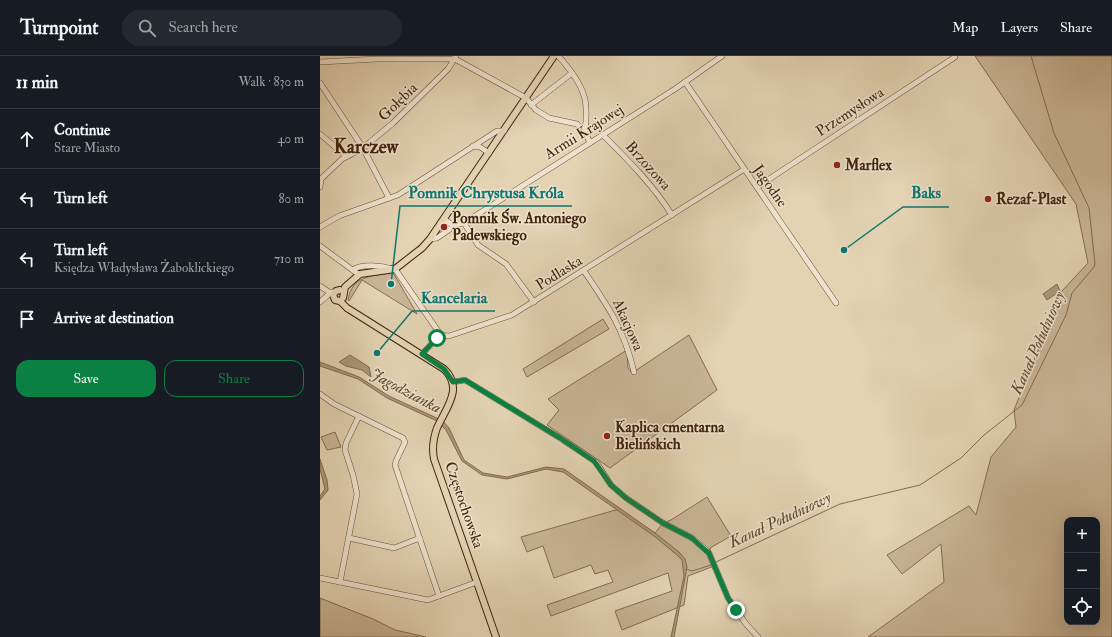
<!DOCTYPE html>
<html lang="en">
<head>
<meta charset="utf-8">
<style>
	body { margin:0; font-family:"IM FELL Double Pica",serif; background:#242831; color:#f1f3f6 }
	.controls { position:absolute; right:12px; bottom:12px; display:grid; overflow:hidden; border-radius:8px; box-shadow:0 4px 16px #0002 }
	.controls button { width:36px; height:36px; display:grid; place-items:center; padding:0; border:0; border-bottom:1px solid #363941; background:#171b24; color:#f1f3f6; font:20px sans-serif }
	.stop { position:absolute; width:12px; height:12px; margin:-9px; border:3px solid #0b8043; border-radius:50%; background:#fff }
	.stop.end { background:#0b8043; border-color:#fff; box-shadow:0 1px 4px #0008 }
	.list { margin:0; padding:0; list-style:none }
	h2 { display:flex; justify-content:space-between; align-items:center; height:52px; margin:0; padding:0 16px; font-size:17px }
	h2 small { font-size:13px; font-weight:400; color:#9ea1a6 }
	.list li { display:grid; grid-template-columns:26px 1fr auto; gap:12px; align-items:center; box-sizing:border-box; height:60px; padding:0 16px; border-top:1px solid #363941 }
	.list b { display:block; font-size:15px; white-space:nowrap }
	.list p { margin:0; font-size:13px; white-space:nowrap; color:#9ea1a6 }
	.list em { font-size:13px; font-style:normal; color:#9ea1a6 }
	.actions { display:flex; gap:8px; padding:12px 16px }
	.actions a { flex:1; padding:9px 0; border:1px solid #0b8043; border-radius:12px; text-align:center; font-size:14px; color:#0b8043 }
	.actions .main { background:#0b8043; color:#fff }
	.icon { flex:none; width:22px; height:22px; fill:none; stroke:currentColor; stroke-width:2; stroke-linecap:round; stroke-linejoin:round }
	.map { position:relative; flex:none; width:792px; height:581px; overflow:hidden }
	header { display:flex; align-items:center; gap:24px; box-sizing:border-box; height:56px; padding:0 20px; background:#171b24; border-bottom:1px solid #363941 }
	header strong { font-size:19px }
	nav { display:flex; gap:22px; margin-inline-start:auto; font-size:14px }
	.search { width:280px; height:36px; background:#242831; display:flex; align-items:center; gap:10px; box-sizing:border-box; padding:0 14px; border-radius:22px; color:#9ea1a6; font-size:15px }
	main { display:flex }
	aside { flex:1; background:#171b24 }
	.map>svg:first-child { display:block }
	.green { fill:#c8b596; stroke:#856c50; fill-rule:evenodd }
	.water { fill:#ac987a; stroke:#826a4d }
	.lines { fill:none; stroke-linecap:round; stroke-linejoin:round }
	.stream { stroke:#826a4d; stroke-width:1 }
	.minor-casing { stroke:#6a5034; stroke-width:6 }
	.major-casing { stroke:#42240a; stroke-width:8 }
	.minor { stroke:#ede2ce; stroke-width:5 }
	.major { stroke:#e3d3b3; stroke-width:6 }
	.route { stroke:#0b8043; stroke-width:5 }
	.poi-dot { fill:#8f2418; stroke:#ede2ce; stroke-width:1.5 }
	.labels { text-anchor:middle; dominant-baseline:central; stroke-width:3; stroke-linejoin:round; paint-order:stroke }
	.street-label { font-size:15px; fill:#42240a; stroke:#ede2ce }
	.poi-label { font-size:15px; font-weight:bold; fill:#42240a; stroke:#ede2ce; text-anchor:start }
	.water-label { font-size:16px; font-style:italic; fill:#62472c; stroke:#ede2ce }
	.district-label { font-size:19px; font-weight:bold; fill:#42240a; stroke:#ede2ce }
	.leader { fill:none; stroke:#0f766e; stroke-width:1.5 }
	.callout-dot { fill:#0f766e; stroke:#ede2ce; stroke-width:1.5 }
	.callout-label { font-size:16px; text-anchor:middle; font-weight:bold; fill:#0f766e; stroke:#ede2ce; stroke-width:3; stroke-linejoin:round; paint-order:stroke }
</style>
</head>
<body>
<header>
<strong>Turnpoint</strong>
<div class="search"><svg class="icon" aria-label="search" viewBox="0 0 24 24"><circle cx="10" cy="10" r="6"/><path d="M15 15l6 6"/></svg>Search here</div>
<nav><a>Map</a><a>Layers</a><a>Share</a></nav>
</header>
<main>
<aside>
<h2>11 min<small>Walk · 830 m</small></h2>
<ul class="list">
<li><svg class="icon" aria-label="ahead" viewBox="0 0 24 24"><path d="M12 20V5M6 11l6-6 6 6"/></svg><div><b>Continue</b><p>Stare Miasto</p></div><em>40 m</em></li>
<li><svg class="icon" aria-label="left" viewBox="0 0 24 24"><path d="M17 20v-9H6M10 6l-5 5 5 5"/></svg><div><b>Turn left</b></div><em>80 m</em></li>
<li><svg class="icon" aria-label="left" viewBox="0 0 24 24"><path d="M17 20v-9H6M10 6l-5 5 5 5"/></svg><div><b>Turn left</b><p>Księdza Władysława Żaboklickiego</p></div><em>710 m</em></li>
<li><svg class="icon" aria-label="arrive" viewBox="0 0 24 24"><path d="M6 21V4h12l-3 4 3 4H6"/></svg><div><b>Arrive at destination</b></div></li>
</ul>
<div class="actions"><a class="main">Save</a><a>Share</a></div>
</aside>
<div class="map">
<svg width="792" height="581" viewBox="0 0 792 581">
	<rect width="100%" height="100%" fill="#e3d3b3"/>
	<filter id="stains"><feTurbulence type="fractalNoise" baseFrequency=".005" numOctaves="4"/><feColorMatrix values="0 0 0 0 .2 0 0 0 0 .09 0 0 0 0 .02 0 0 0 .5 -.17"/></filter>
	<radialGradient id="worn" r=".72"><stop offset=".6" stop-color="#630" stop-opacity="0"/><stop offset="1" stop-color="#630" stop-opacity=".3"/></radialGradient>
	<!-- green -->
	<g class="green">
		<path d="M655,0H792V581H548L624,526L621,488L582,518L567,499L649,450L656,459L671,401L696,371L694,354L742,235L768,207L756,148ZM747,464H777V566H747Z"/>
		<path d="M71,217L74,218L97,258L42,224L29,245L28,243C33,220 50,220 71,217Z"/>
		<path d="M283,263L289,273L207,321L203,313Z"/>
		<path d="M369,279L397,334L290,412L227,369L239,354L228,343L307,294L308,312L312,317Z"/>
		<path d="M15,376L21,391L7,394L1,381Z"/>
		<path d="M387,441L411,480L390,492L394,510L368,520L364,549L302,574L295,555L352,535L348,517L231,560L227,549L293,526L288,514L275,518L271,509L234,522L223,490L207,496L201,481L299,453L335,477L343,467L351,464Z"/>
		<path d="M0,542L53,563L75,574L106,581H0Z"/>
	</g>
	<!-- water -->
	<g class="water">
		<path d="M737,228L740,235L727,244L723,238Z"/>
		<path d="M30,299L49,311L51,321L42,314L26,310L19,306Z"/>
		<path d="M0,306L39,321L69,340L123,365L129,372L144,404L163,417L187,421L226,411L244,413L335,477L359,496L365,503L367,511L354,581H351L364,520L362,504L357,499L334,480L243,416L226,413L187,423L162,419L142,405L126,374L117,365L67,342L38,323L0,310Z"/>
		<path d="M0,403L7,424L8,434L0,444V440L5,433L0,413Z"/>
	</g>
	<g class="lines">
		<!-- stream -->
		<g class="stream">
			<path d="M396,506L520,448L600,429L641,402L664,379L702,349L746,259L752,237L774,211L775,208L769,152L734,77L711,0"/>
			<path d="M366,513L372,515L391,509"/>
		</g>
		<defs>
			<g id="minor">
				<path d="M238,0C243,4 246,10 250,14C267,37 268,49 265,76"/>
				<path d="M0,6L57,3H135L206,42L216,54L229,62L257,68L265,76L270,87"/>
				<path d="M365,26L516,247"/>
				<path d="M0,27L43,92L69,142"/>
				<path d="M211,49L252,17"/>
				<path d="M0,78L26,100"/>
				<path d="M283,79C308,104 333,129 352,159"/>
				<path d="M153,90L160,91L169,97"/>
				<path d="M0,131L1,123L22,103L43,92L73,67L128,13L136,0"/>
				<path d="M437,131L635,1"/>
				<path d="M124,163L132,169L144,167L355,33L402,0"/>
				<path d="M144,167L158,189L186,208L214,246"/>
				<path d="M0,171L19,160L78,139L177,75H184"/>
				<path d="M110,183L117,182L130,173"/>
				<path d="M0,190L38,218"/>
				<path d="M75,213L118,275L117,282L102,298"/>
				<path d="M33,214C41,207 63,210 73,213"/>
				<path d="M264,215C288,250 304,273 314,316"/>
				<path d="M0,230L9,236H14"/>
				<path d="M0,246L8,239"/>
				<path d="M118,279L129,280L192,259L423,114"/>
				<path d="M133,326L145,324L243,384L276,406L291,429L306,442L343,467L372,482L385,493L389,497L408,542L426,568L438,581"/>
				<path d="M0,338L14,348L83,382L85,386L76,405L75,409L119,540"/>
				<path d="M29,482L74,492L100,482"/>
				<path d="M0,522L108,544L157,526"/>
				<path d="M20,526L37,438L33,419L25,394L26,387L39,360"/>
			</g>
			<g id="major">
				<path d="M20,234L16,235L13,239L15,244L20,245"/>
				<path d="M23,242L25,231L40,218L75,213L102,192L110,183L234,0"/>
				<path d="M20,245L27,252L124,313C144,332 126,352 117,372C113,383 112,393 114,403L176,581"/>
			</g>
		</defs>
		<!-- minor casing -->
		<use href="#minor" class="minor-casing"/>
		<!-- major casing -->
		<use href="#major" class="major-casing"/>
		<!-- minor -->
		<use href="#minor" class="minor"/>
		<!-- major -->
		<use href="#major" class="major"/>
	</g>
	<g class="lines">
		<!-- route -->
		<path class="route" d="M117,282L102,298L124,313L133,326L145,324L240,382L274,405L291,429L306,442L343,467L372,482L385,494L389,497L408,542L416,554"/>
	</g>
	<!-- markers -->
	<g class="poi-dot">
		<circle cx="517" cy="109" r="4"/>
		<circle cx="668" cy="143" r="4"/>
		<circle cx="124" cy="171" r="4"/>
		<circle cx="287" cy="380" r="4"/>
	</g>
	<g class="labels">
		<!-- street labels -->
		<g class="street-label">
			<text transform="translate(78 46) rotate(-44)">Gołębia</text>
			<text transform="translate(530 56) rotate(-33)">Przemysłowa</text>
			<text transform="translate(264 76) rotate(-32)">Armii Krajowej</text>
			<text transform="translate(328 110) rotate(48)">Brzozowa</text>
			<text transform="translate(450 130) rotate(55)">Jagodne</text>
			<text transform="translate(239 217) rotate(-32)">Podlaska</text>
			<text transform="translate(308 269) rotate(66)">Akacjowa</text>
			<text transform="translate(144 449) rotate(71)">Częstochowska</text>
		</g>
		<!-- poi labels -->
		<g class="poi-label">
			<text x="525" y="109">Marflex</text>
			<text x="676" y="143">Rezaf-Plast</text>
			<text x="132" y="162">Pomnik Św. Antoniego<tspan x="132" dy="17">Padewskiego</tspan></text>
			<text x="295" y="371">Kaplica cmentarna<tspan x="295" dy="17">Bielińskich</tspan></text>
		</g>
		<!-- water labels -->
		<g class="water-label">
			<text transform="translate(718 287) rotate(-66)">Kanał Południowy</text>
			<text transform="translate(86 335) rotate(28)">Jagodzianka</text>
			<text transform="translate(460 464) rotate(-25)">Kanał Południowy</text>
		</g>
		<!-- district labels -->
		<g class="district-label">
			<text x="46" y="91">Karczew</text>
		</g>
	</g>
	<!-- callouts -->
	<path class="leader" d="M71 228L80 150H252M524 194L583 151H629M57 297L92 255H175"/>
	<g class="callout-dot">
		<circle cx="71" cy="228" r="4"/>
		<circle cx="524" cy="194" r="4"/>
		<circle cx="57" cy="297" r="4"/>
	</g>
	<g class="callout-label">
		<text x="166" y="142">Pomnik Chrystusa Króla</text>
		<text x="606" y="142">Baks</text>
		<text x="134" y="247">Kancelaria</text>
	</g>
	<rect width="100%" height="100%" filter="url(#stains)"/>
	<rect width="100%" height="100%" fill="url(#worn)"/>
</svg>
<div class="controls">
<button>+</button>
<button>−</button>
<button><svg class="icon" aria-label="locate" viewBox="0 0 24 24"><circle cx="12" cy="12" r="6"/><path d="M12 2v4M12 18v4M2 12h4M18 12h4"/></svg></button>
</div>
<div class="stop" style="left:117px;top:282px"></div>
<div class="stop end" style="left:416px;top:554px"></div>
</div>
</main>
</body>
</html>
